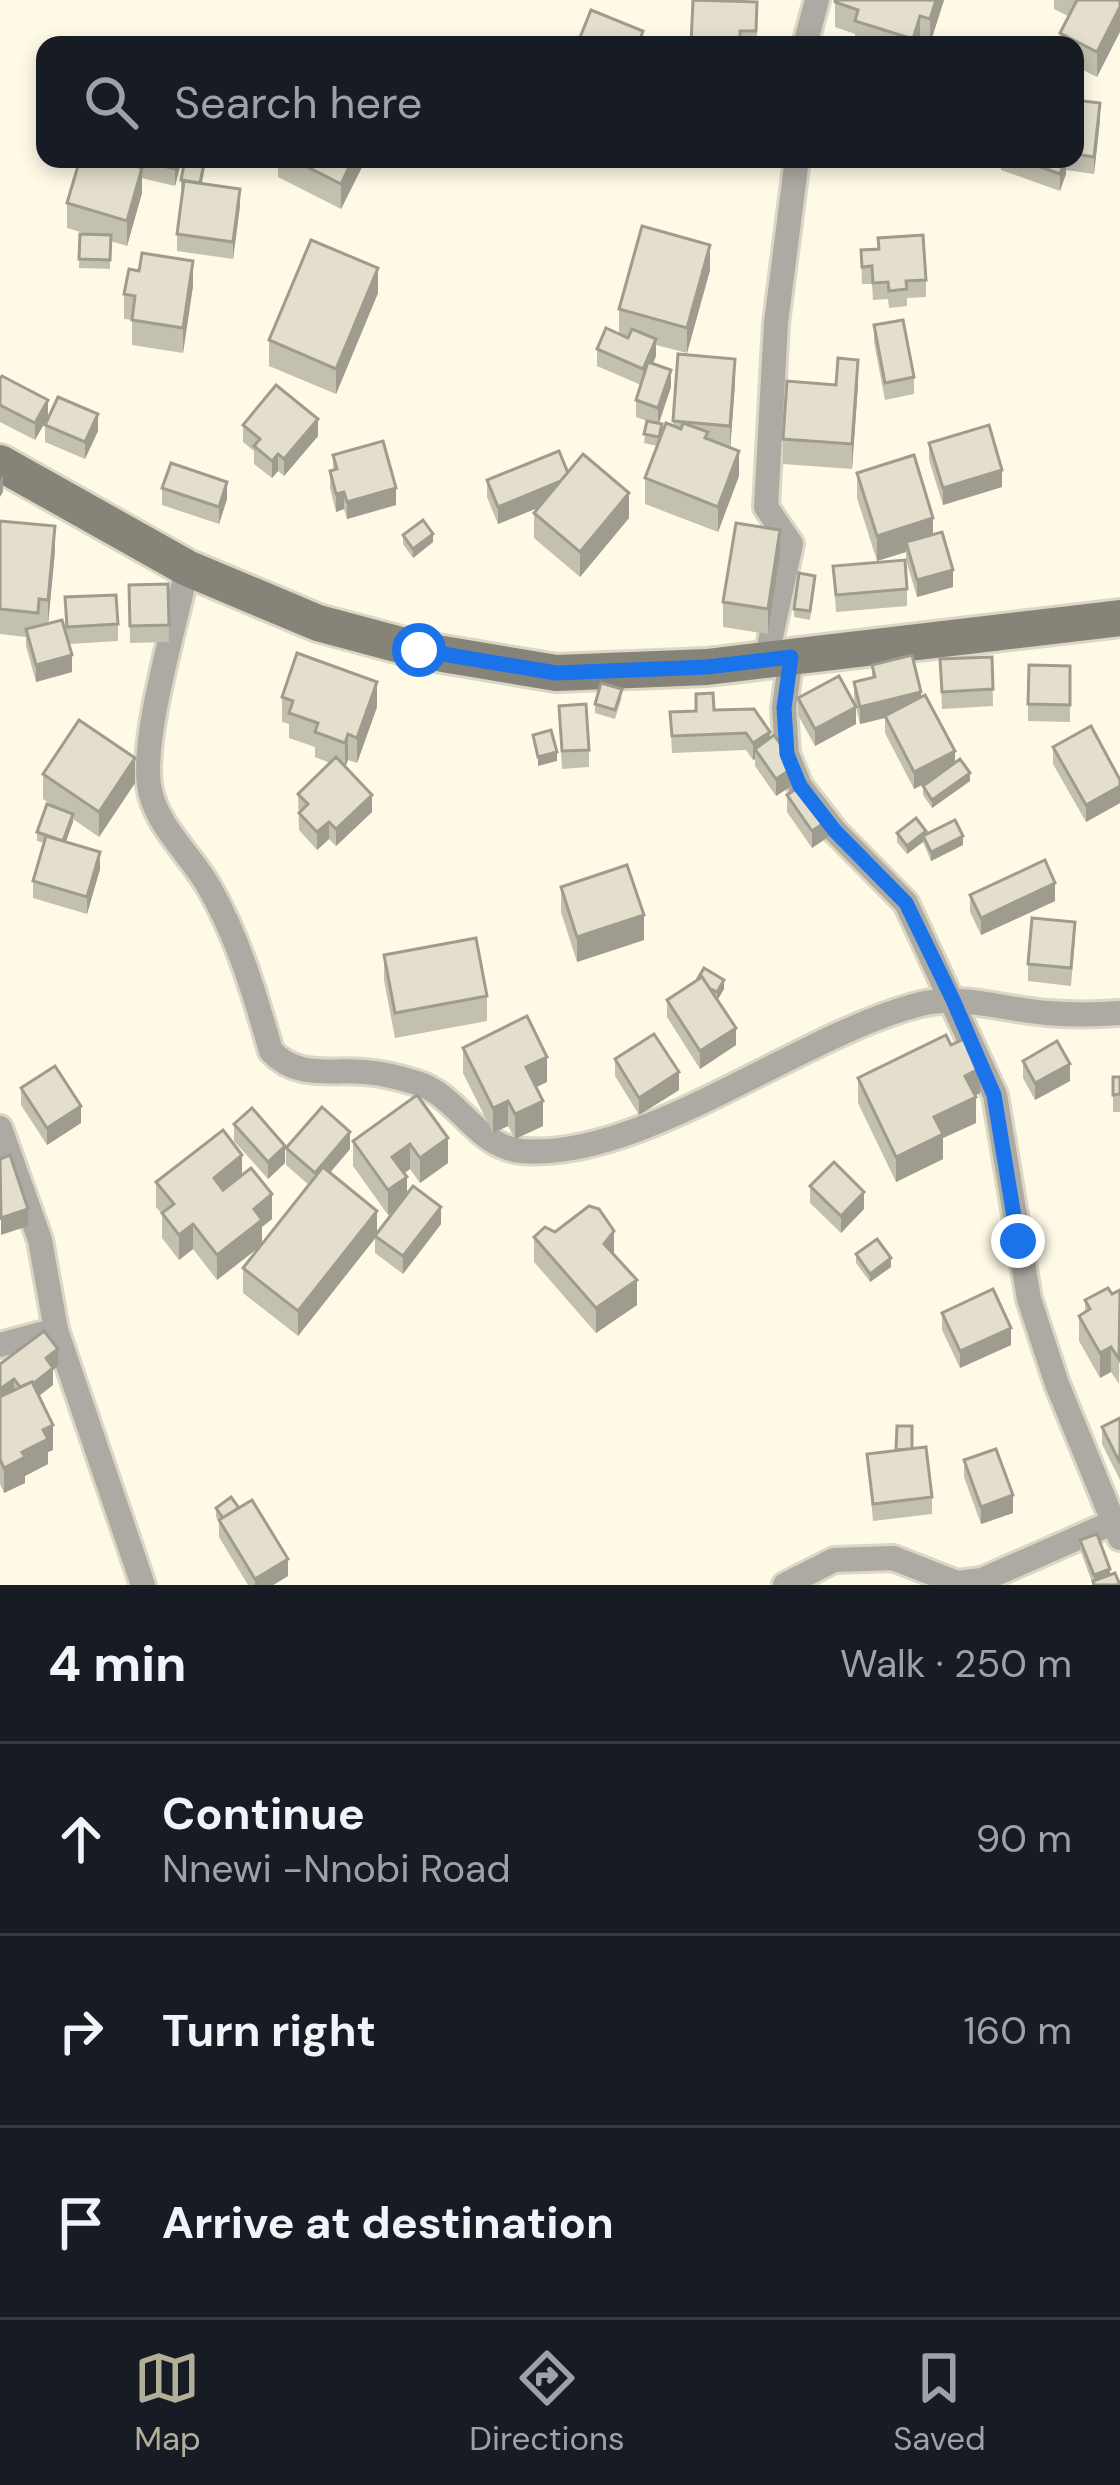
<!DOCTYPE html>
<html lang="en">
<head>
<meta charset="utf-8">
<style>
	body { margin:0; font-family:"DM Sans",sans-serif; background:#20242c; color:#f1f3f6 }
	.stop { position:absolute; width:36px; height:36px; margin:-27px; border:9px solid #1a73e8; border-radius:50%; background:#fff }
	.stop.end { background:#1a73e8; border-color:#fff; box-shadow:0 3px 12px #0008 }
	.list { margin:0; padding:0; list-style:none }
	h2 { display:flex; justify-content:space-between; align-items:center; height:156px; margin:0; padding:0 48px; font-size:51px }
	h2 small { font-size:39px; font-weight:400; color:#9ea1a6 }
	.list li { display:grid; grid-template-columns:78px 1fr auto; gap:36px; align-items:center; box-sizing:border-box; height:192px; padding:0 48px; border-top:3px solid #363941 }
	.list b { display:block; font-size:45px; white-space:nowrap }
	.list p { margin:0; font-size:39px; white-space:nowrap; color:#9ea1a6 }
	.list em { font-size:39px; font-style:normal; color:#9ea1a6 }
	.icon { flex:none; width:66px; height:66px; fill:none; stroke:currentColor; stroke-width:2; stroke-linecap:round; stroke-linejoin:round }
	.map { position:relative; flex:none; width:1120px; height:1585px; overflow:hidden }
	.search { position:absolute; background:#171b24; box-shadow:0 6px 18px #0003; left:36px; right:36px; top:36px; height:132px; display:flex; align-items:center; gap:30px; box-sizing:border-box; padding:0 42px; border-radius:24px; color:#9ea1a6; font-size:45px }
	.sheet { height:732px; background:#171b24 }
	nav { display:flex; justify-content:space-around; align-items:center; box-sizing:border-box; height:168px; border-top:3px solid #363941; background:#171b24; font-size:33px; color:#9ea1a6 }
	nav a { display:grid; justify-items:center; gap:6px }
	nav .on { color:#b2af99 }
	.map>svg:first-child { display:block }
	.lines { fill:none; stroke-linecap:round; stroke-linejoin:round }
	.minor-casing { stroke:#dad7c5; stroke-width:30 }
	.secondary-casing { stroke:#dad7c5; stroke-width:42 }
	.minor { stroke:#acaaa2; stroke-width:24 }
	.secondary { stroke:#868478; stroke-width:36 }
	.wall { fill:#c3c0af }
	.shaded-wall { fill:#9f9c8f }
	.building { fill:#e3dfcc; stroke:#9f9c8f; stroke-width:3 }
	.route { stroke:#1a73e8; stroke-width:15 }
</style>
</head>
<body>
<div class="map">
<svg width="1120" height="1585" viewBox="0 0 1120 1585">
	<rect width="100%" height="100%" fill="#fefae6"/>
	<g class="lines">
		<defs>
			<g id="minor">
				<path d="M805,45L817,0"/>
				<path d="M187,568C176,623 142,733 149,785C154,824 191,855 209,887C238,937 255,995 271,1051C297,1079 329,1069 364,1072C381,1073 401,1078 417,1083C459,1096 476,1147 522,1151C642,1161 800,1034 921,1004C962,994 1006,1010 1047,1013C1072,1015 1096,1015 1120,1013"/>
				<path d="M791,657L784,708L787,754L800,786L835,831L906,903L995,1095L1029,1299L1057,1384L1120,1538"/>
				<path d="M766,660L791,544L766,507L776,323L797,159"/>
				<path d="M0,1128L40,1240L56,1330L143,1585"/>
				<path d="M0,1345L56,1330"/>
				<path d="M785,1585L834,1560L893,1558L957,1583L982,1580L1114,1522"/>
			</g>
			<path id="secondary" d="M0,463L187,568L318,623L419,650L556,673L707,667L1120,618"/>
		</defs>
		<!-- minor casing -->
		<use href="#minor" class="minor-casing"/>
		<!-- secondary casing -->
		<use href="#secondary" class="secondary-casing"/>
		<!-- minor -->
		<use href="#minor" class="minor"/>
		<!-- secondary -->
		<use href="#secondary" class="secondary"/>
	</g>
	<!-- wall -->
	<g class="wall">
		<path d="M944,0L930,44L920,41L919,45H855V34L835,27V2Z"/>
		<path d="M1054,0H1120L1097,77L1075,66V45H1060V33L1068,16L1054,9Z"/>
		<path d="M757,2V45H691Z"/>
		<path d="M1075,100L1100,120L1094,174L1066,170L1060,191L1001,170V159H1075Z"/>
		<path d="M117,159H182L175,186L142,178V193L127,246L110,241V269L79,268L80,234H87L67,228V203Z"/>
		<path d="M206,159L202,184L240,206L233,259L177,251V234L183,189H181V180Z"/>
		<path d="M278,159H366L341,209L278,177Z"/>
		<path d="M703,159H778V165L703,161Z"/>
		<path d="M878,238L926,280V297L907,298V306L889,308L888,299L873,300L872,284H862L861,250L878,249Z"/>
		<path d="M710,270L687,353L656,345V356L653,364L671,387L659,424L662,432L673,426L678,354L735,384L730,448L739,476L718,532L645,504V478L657,446L644,443L647,421L636,417V400L641,385L597,366V349L619,334V309Z"/>
		<path d="M193,286L183,353L132,345V320L124,319V294Z"/>
		<path d="M378,293L336,394L269,366V340Z"/>
		<path d="M874,325L914,377V394L885,400L874,342Z"/>
		<path d="M0,379L48,417L35,440L0,422Z"/>
		<path d="M858,385L852,469L783,464V439Z"/>
		<path d="M45,425L98,431L85,459L45,442Z"/>
		<path d="M243,425L318,436L284,476L278,471L272,478L254,464V451L243,442Z"/>
		<path d="M929,443L1002,487L943,505L929,460Z"/>
		<path d="M333,455L396,505L347,519L344,509L336,512L330,488V471L333,470Z"/>
		<path d="M568,473L629,518L580,577L534,538V513L539,507L498,524L487,497V480Z"/>
		<path d="M857,473L933,534L953,587L917,597L906,560V552L877,561L857,498Z"/>
		<path d="M162,488L227,499L219,524L162,505Z"/>
		<path d="M0,521L55,551L48,623L66,635L65,597L118,624V641L69,644L72,672L36,682L26,646V637L0,634Z"/>
		<path d="M403,535L433,542L413,558L403,544Z"/>
		<path d="M780,555L768,634L723,627V602Z"/>
		<path d="M833,566L907,589V606L836,612Z"/>
		<path d="M168,584L169,642L130,643L129,585Z"/>
		<path d="M815,584L810,620L794,617V609Z"/>
		<path d="M992,657L993,706L942,709L940,659Z"/>
		<path d="M872,665L921,697L955,763L970,781L932,808L923,795V786L928,782L914,789L885,733V718L860,724L854,699V682L872,678Z"/>
		<path d="M1070,666V722L1028,721V704Z"/>
		<path d="M282,697L377,707L357,763L348,760L345,767L372,812L336,846L329,839L317,850L299,830L298,794L330,763L315,757V747L289,738V724L282,722Z"/>
		<path d="M622,697L615,719L595,713V704Z"/>
		<path d="M798,698L856,724L815,746L798,715Z"/>
		<path d="M559,706L589,750V767L562,769Z"/>
		<path d="M714,710L770,738L796,783L776,796L755,766V759L753,760L746,750L672,753L670,712Z"/>
		<path d="M1053,747L1120,780V803L1086,822L1053,764Z"/>
		<path d="M43,774L135,783L99,837L73,819L66,842L100,869L87,914L33,898V881L44,843L37,841V832L55,807L43,799Z"/>
		<path d="M787,795L831,835L812,848L787,812Z"/>
		<path d="M897,833L926,835L963,845L931,861L923,842L907,854L897,842Z"/>
		<path d="M561,887L644,940L577,962L561,912Z"/>
		<path d="M970,895L1055,901L981,935L970,912Z"/>
		<path d="M1075,939L1071,986L1028,981V964Z"/>
		<path d="M384,955L487,996V1021L395,1038L384,980Z"/>
		<path d="M697,981L724,989L717,1000L736,1045L700,1069L667,1017V1000Z"/>
		<path d="M951,1045L980,1093L975,1096L976,1123L943,1138V1159L896,1182L858,1103V1078Z"/>
		<path d="M463,1048L547,1082L536,1087L543,1126L515,1139L508,1126L493,1133L463,1073Z"/>
		<path d="M615,1059L679,1090L639,1115L615,1076Z"/>
		<path d="M1023,1061L1070,1081L1035,1100L1023,1078Z"/>
		<rect x="1113" y="1077" width="7" height="35"/>
		<path d="M21,1088L81,1123L47,1145L21,1105Z"/>
		<path d="M417,1095L448,1163L420,1183L410,1169L404,1173L407,1193L441,1224L403,1274L375,1253V1238L298,1336L243,1293V1268L260,1246L217,1280L193,1249L179,1260L162,1238V1214L156,1207V1182L242,1174L272,1219L262,1227V1244L309,1185L286,1165V1148L350,1149L330,1173L377,1233L393,1212L388,1215L353,1166V1141Z"/>
		<path d="M234,1124L285,1163L268,1179L234,1141Z"/>
		<path d="M810,1186L864,1209L841,1233L810,1203Z"/>
		<path d="M534,1237L614,1255L637,1305L596,1333L534,1262Z"/>
		<path d="M856,1254L891,1267L870,1282L856,1263Z"/>
		<path d="M1120,1290L1119,1384L1111,1372L1100,1378L1079,1341V1316L1085,1312V1300L1112,1294Z"/>
		<path d="M942,1313L1011,1345L960,1368L942,1330Z"/>
		<path d="M0,1364L58,1366L53,1370V1385L39,1396L53,1450L48,1452V1464L25,1476V1483L4,1493L0,1484Z"/>
		<path d="M1120,1418V1480L1102,1444V1427Z"/>
		<path d="M912,1449L932,1497V1514L873,1521L867,1454Z"/>
		<path d="M964,1460L1013,1513L981,1524L964,1477Z"/>
		<path d="M216,1508L288,1576L273,1585H248L219,1537V1521L216,1517Z"/>
		<path d="M1080,1540L1110,1575L1120,1585H1093L1080,1549Z"/>
	</g>
	<!-- shaded-wall -->
	<g class="shaded-wall">
		<path d="M936,0H944L930,44V19Z"/>
		<path d="M1120,7V32L1097,77V52Z"/>
		<path d="M920,16V41L919,45H913Z"/>
		<path d="M1100,103V120L1094,174V157Z"/>
		<path d="M177,159H182L175,186V169Z"/>
		<path d="M353,159H366L341,209V184Z"/>
		<path d="M1066,159V174L1060,191V174Z"/>
		<path d="M142,168V193L127,246V221Z"/>
		<path d="M240,189V206L233,259V242Z"/>
		<path d="M710,245V270L687,353V328Z"/>
		<path d="M193,261V286L183,353V328Z"/>
		<path d="M378,268V293L336,394V369Z"/>
		<path d="M656,339V356L643,386V369Z"/>
		<path d="M735,359V384L730,451V426Z"/>
		<path d="M858,360V385L852,469V444Z"/>
		<path d="M671,370V387L658,425V408Z"/>
		<path d="M48,400V417L35,440V423Z"/>
		<path d="M98,414V431L85,459V442Z"/>
		<path d="M318,419V436L284,476V459Z"/>
		<path d="M739,451V476L718,532V507Z"/>
		<path d="M278,454V471L272,478V461Z"/>
		<path d="M1002,470V487L943,505V488Z"/>
		<path d="M3,475V492L0,497V480Z"/>
		<path d="M570,477V495L498,524V507Z"/>
		<path d="M227,482V499L219,524V507Z"/>
		<path d="M396,488V505L347,519V502Z"/>
		<path d="M344,492V509L336,512V494Z"/>
		<path d="M629,493V518L580,577V552Z"/>
		<path d="M933,518V543L906,542V552L877,561V536Z"/>
		<path d="M55,526V551L48,625V600Z"/>
		<path d="M780,530V555L768,634V609Z"/>
		<path d="M433,534V542L413,558V549Z"/>
		<path d="M953,570V587L917,597V580Z"/>
		<path d="M72,655V672L36,682V665Z"/>
		<path d="M377,682V707L357,763V738Z"/>
		<path d="M921,692V709L860,724V707Z"/>
		<path d="M856,707V724L815,746V729Z"/>
		<path d="M770,732V749H755V759L753,760V743Z"/>
		<path d="M348,734V760L345,768V743Z"/>
		<path d="M955,751V768L914,789V772Z"/>
		<path d="M557,752V761L538,766V757Z"/>
		<path d="M135,758V783L99,837V812Z"/>
		<path d="M796,766V783L776,796V779Z"/>
		<path d="M970,773V781L932,808V800Z"/>
		<path d="M1120,786V803L1086,822V805Z"/>
		<path d="M372,795V812L336,846V829Z"/>
		<path d="M73,814V822L63,850V841Z"/>
		<path d="M831,818V835L812,848V831Z"/>
		<path d="M329,822V839L317,850V832Z"/>
		<path d="M926,831V839L923,836V842L907,854V846Z"/>
		<path d="M963,836V845L931,861V852Z"/>
		<path d="M100,852V869L87,914V897Z"/>
		<path d="M1055,883V901L981,935V918Z"/>
		<path d="M644,915V940L577,962V937Z"/>
		<path d="M724,980V989L717,1001V992Z"/>
		<path d="M736,1028V1045L700,1069V1051Z"/>
		<path d="M547,1057V1082L526,1092V1067Z"/>
		<path d="M1070,1064V1081L1035,1100V1083Z"/>
		<path d="M980,1068V1093L965,1101V1076Z"/>
		<path d="M679,1072V1090L639,1115V1098Z"/>
		<path d="M976,1097V1123L943,1138V1159L896,1182V1157L934,1117Z"/>
		<path d="M508,1101V1126L493,1133V1108Z"/>
		<path d="M543,1101V1126L515,1139V1114Z"/>
		<path d="M81,1106V1123L47,1145V1128Z"/>
		<path d="M350,1132V1149L315,1190V1173Z"/>
		<path d="M448,1138V1163L420,1183V1158Z"/>
		<path d="M410,1144V1169L392,1182V1157Z"/>
		<path d="M285,1146V1163L268,1179V1162Z"/>
		<path d="M242,1155V1181L214,1203V1178Z"/>
		<path d="M407,1177V1202L388,1215V1190Z"/>
		<path d="M864,1192V1209L841,1233V1216Z"/>
		<path d="M272,1194V1219L262,1227V1245L217,1280V1255L254,1209Z"/>
		<path d="M441,1207V1224L403,1274V1256Z"/>
		<path d="M28,1209V1226L1,1235V1218Z"/>
		<path d="M377,1211V1236L298,1336V1311Z"/>
		<path d="M193,1224V1249L179,1260V1235Z"/>
		<path d="M614,1231V1256L604,1244Z"/>
		<path d="M891,1258V1267L870,1282V1274Z"/>
		<path d="M637,1280V1305L596,1333V1308Z"/>
		<path d="M1011,1328V1345L960,1368V1351Z"/>
		<path d="M1111,1347V1372L1100,1378V1353Z"/>
		<path d="M58,1349V1366L53,1370V1385L23,1408V1391L46,1358Z"/>
		<path d="M14,1379V1396L0,1406V1389Z"/>
		<path d="M53,1425V1450L48,1452V1464L25,1476V1483L4,1493V1468L43,1430Z"/>
		<path d="M1013,1495V1513L981,1524V1507Z"/>
		<path d="M288,1559V1576L273,1585H255V1579Z"/>
		<path d="M1110,1569V1577L1094,1583V1575Z"/>
	</g>
	<!-- building -->
	<g class="building">
		<path d="M693,0L757,2L756,31H740V45H691Z"/>
		<path d="M835,0H936L930,19L920,16L913,39L855,21L858,10L835,2Z"/>
		<path d="M1077,0H1120V7L1097,52L1060,33Z"/>
		<path d="M591,10L643,31L638,45H577Z"/>
		<path d="M1075,100L1100,103L1094,157L1075,154Z"/>
		<path d="M80,159H113L142,168L127,221L67,203Z"/>
		<path d="M135,159H177L175,169Z"/>
		<path d="M185,159H205L200,183L181,180Z"/>
		<path d="M292,159H353L341,184Z"/>
		<path d="M1019,159H1065L1060,174Z"/>
		<path d="M184,181L240,189L233,242L177,234Z"/>
		<path d="M642,226L710,245L687,328L619,309Z"/>
		<path d="M80,234L111,235L110,260L79,259Z"/>
		<path d="M923,235L926,280L906,281L907,289L889,291L888,282L873,283L872,266L862,267L861,250L879,249L878,238Z"/>
		<path d="M311,240L378,268L336,369L269,340Z"/>
		<path d="M142,253L193,261L183,328L132,320L135,296L124,294L129,269L139,271Z"/>
		<path d="M903,320L914,377L885,383L874,325Z"/>
		<path d="M606,328L628,338L632,329L656,339L643,369L597,349Z"/>
		<path d="M678,354L735,359L730,426L673,421Z"/>
		<path d="M838,358L858,360L852,444L783,439L787,381L836,385Z"/>
		<path d="M648,362L671,370L658,408L636,400Z"/>
		<path d="M2,376L48,400L35,423L0,405V379Z"/>
		<path d="M276,385L318,419L284,459L278,454L272,461L254,446L260,439L243,425Z"/>
		<path d="M58,397L98,414L85,442L45,425Z"/>
		<path d="M647,421L662,424L659,437L644,434Z"/>
		<path d="M666,423L681,429L683,423L708,432L705,438L739,451L718,507L645,478Z"/>
		<path d="M989,425L1002,470L943,488L929,443Z"/>
		<path d="M383,441L396,488L347,502L344,492L336,494L330,471L337,469L333,455Z"/>
		<path d="M559,451L568,473L561,481L498,507L487,480Z"/>
		<path d="M583,454L629,493L580,552L534,513Z"/>
		<path d="M914,455L933,518L877,536L857,473Z"/>
		<path d="M171,463L227,482L219,507L162,488Z"/>
		<path d="M423,520L433,534L413,549L403,535Z"/>
		<path d="M0,521L55,526L48,600L39,599L38,613L0,609Z"/>
		<path d="M736,523L780,530L768,609L723,602Z"/>
		<path d="M942,532L953,570L917,580L906,542Z"/>
		<path d="M905,560L907,589L836,595L833,566Z"/>
		<path d="M799,573L815,576L810,611L794,609Z"/>
		<path d="M168,584L169,625L130,626L129,585Z"/>
		<path d="M116,595L118,624L67,627L65,597Z"/>
		<path d="M62,620L72,655L36,665L26,629Z"/>
		<path d="M297,653L377,682L357,738L348,734L345,743L315,732L318,723L289,713L293,701L282,697Z"/>
		<path d="M912,655L921,692L860,707L854,682L875,677L872,665Z"/>
		<path d="M992,657L993,689L942,692L940,659Z"/>
		<path d="M1029,665L1070,666V705L1028,704Z"/>
		<path d="M839,676L856,707L815,729L798,698Z"/>
		<path d="M601,683L622,689L615,710L595,704Z"/>
		<path d="M713,693L714,710L754,709L770,732L753,743L746,733L672,736L670,712L696,711V694Z"/>
		<path d="M925,695L955,751L914,772L885,716Z"/>
		<path d="M586,704L589,750L562,751L559,706Z"/>
		<path d="M79,720L135,758L99,812L43,774Z"/>
		<path d="M1091,726L1120,780V786L1086,805L1053,747Z"/>
		<path d="M551,730L557,752L538,757L533,735Z"/>
		<path d="M774,735L796,766L776,779L755,749Z"/>
		<path d="M336,757L372,795L336,829L329,822L317,832L299,813L308,804L298,794Z"/>
		<path d="M960,759L970,773L932,800L923,786Z"/>
		<path d="M806,782L831,818L812,831L787,795Z"/>
		<path d="M47,804L73,814L63,841L37,832Z"/>
		<path d="M916,818L926,831L907,846L897,833Z"/>
		<path d="M955,820L963,836L931,852L923,836Z"/>
		<path d="M46,836L100,852L87,897L33,881Z"/>
		<path d="M1045,860L1055,883L981,918L970,895Z"/>
		<path d="M627,865L644,915L577,937L561,887Z"/>
		<path d="M1032,918L1075,922L1071,968L1028,964Z"/>
		<path d="M476,938L487,996L395,1013L384,955Z"/>
		<path d="M704,968L724,980L717,992L709,988L702,977L697,980Z"/>
		<path d="M702,977L736,1028L700,1051L667,1000Z"/>
		<path d="M527,1016L547,1057L526,1067L543,1101L515,1114L508,1101L493,1108L463,1048Z"/>
		<path d="M654,1034L679,1072L639,1098L615,1059Z"/>
		<path d="M946,1035L951,1045L966,1038L980,1068L965,1076L976,1097L934,1117L943,1134L896,1157L858,1078Z"/>
		<path d="M1057,1041L1070,1064L1035,1083L1023,1061Z"/>
		<path d="M55,1066L81,1106L47,1128L21,1088Z"/>
		<path d="M1113,1077H1120V1094L1113,1095Z"/>
		<path d="M417,1095L448,1138L420,1158L410,1144L392,1157L407,1177L388,1190L353,1141Z"/>
		<path d="M322,1107L350,1132L315,1173L286,1148Z"/>
		<path d="M252,1108L285,1146L268,1162L234,1124Z"/>
		<path d="M223,1130L242,1155L214,1178L223,1190L251,1168L272,1194L254,1209L262,1220L217,1255L193,1224L179,1235L162,1213L174,1204L156,1182Z"/>
		<path d="M10,1155L28,1209L1,1218L0,1159Z"/>
		<path d="M834,1162L864,1192L841,1216L810,1186Z"/>
		<path d="M323,1167L377,1211L298,1311L243,1268Z"/>
		<path d="M413,1186L441,1207L403,1256L375,1236Z"/>
		<path d="M589,1206L599,1209L614,1231L604,1244L637,1280L596,1308L534,1237L545,1227L555,1232Z"/>
		<path d="M877,1239L891,1258L870,1274L856,1254Z"/>
		<path d="M1108,1288L1112,1294L1120,1290L1119,1359L1111,1347L1100,1353L1079,1316L1090,1309L1085,1300Z"/>
		<path d="M993,1289L1011,1328L960,1351L942,1313Z"/>
		<path d="M44,1331L58,1349L46,1358L53,1368L33,1384L32,1382L20,1387L14,1379L0,1389V1364Z"/>
		<path d="M32,1382L53,1425L43,1430L48,1439L22,1452L25,1457L4,1468L0,1459V1397Z"/>
		<path d="M1120,1418V1463L1102,1427Z"/>
		<path d="M897,1426H912V1449L896,1450Z"/>
		<path d="M926,1447L932,1497L873,1504L867,1454Z"/>
		<path d="M996,1449L1013,1495L981,1507L964,1460Z"/>
		<path d="M231,1497L239,1508L223,1518L216,1508Z"/>
		<path d="M252,1500L288,1559L255,1579L219,1520Z"/>
		<path d="M1097,1534L1110,1569L1094,1575L1080,1540Z"/>
		<path d="M1115,1573L1120,1585H1094L1093,1581Z"/>
	</g>
	<g class="lines">
		<!-- route -->
		<path class="route" d="M419,650L556,673L707,667L791,657L784,708L787,754L800,786L835,831L906,903L953,1000L994,1095L1018,1241"/>
	</g>
</svg>
<div class="stop" style="left:419px;top:650px"></div>
<div class="stop end" style="left:1018px;top:1241px"></div>
<div class="search"><svg class="icon" aria-label="search" viewBox="0 0 24 24"><circle cx="10" cy="10" r="6"/><path d="M15 15l6 6"/></svg>Search here</div>
</div>
<section class="sheet">
<h2>4 min<small>Walk · 250 m</small></h2>
<ul class="list">
<li><svg class="icon" aria-label="ahead" viewBox="0 0 24 24"><path d="M12 20V5M6 11l6-6 6 6"/></svg><div><b>Continue</b><p>Nnewi -Nnobi Road</p></div><em>90 m</em></li>
<li><svg class="icon" aria-label="right" viewBox="0 0 24 24"><path d="M7 20v-9h11M14 6l5 5-5 5"/></svg><div><b>Turn right</b></div><em>160 m</em></li>
<li><svg class="icon" aria-label="arrive" viewBox="0 0 24 24"><path d="M6 21V4h12l-3 4 3 4H6"/></svg><div><b>Arrive at destination</b></div></li>
</ul>
</section>
<nav>
<a class="on"><svg class="icon" aria-label="map" viewBox="0 0 24 24"><path d="M3 6l6-2 6 2 6-2v14l-6 2-6-2-6 2zM9 4v14M15 6v14"/></svg>Map</a>
<a><svg class="icon" aria-label="directions" viewBox="0 0 24 24"><path d="M12 3l9 9-9 9-9-9zM9 14v-3h6M13 9l2 2-2 2"/></svg>Directions</a>
<a><svg class="icon" aria-label="saved" viewBox="0 0 24 24"><path d="M7 4h10v16l-5-4-5 4z"/></svg>Saved</a>
</nav>
</body>
</html>
